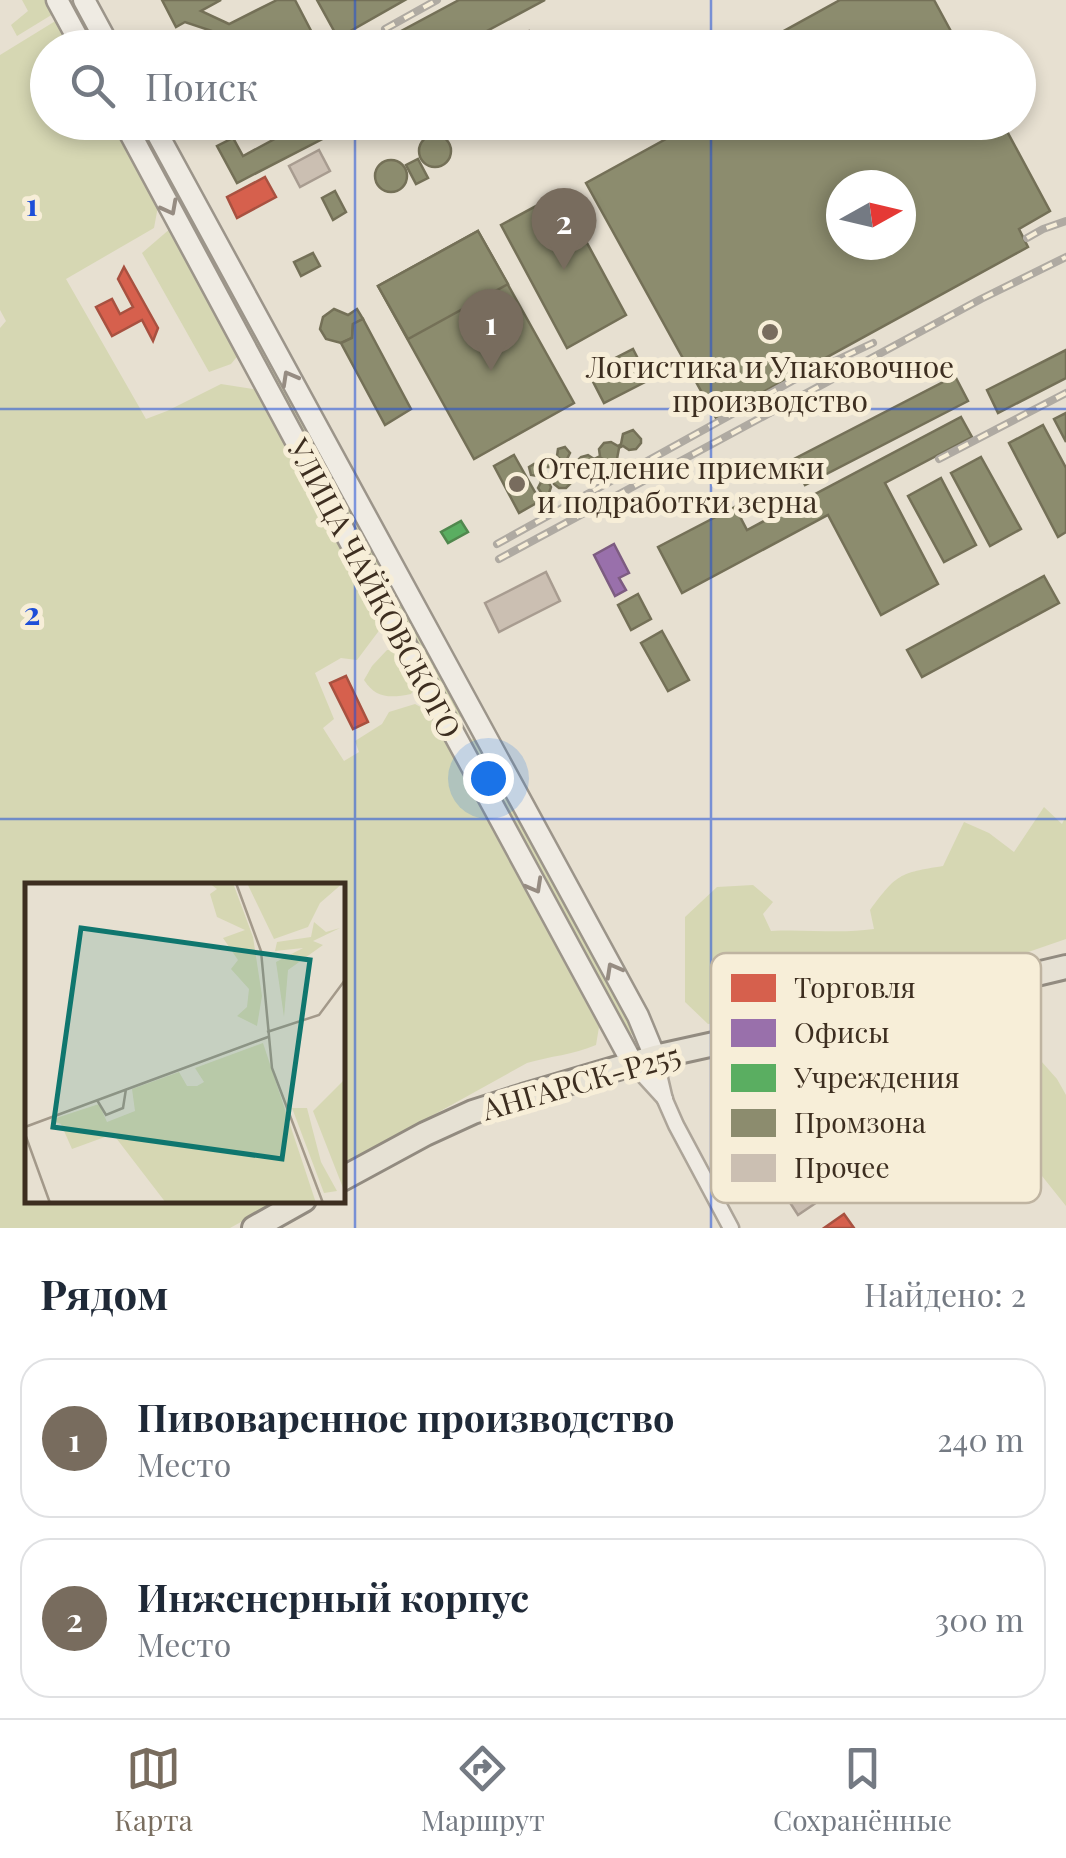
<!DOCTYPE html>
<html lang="ru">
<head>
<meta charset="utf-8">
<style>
	body { margin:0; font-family:"Playfair Display",serif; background:#f6f6f7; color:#1f2937 }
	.compass { position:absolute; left:826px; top:170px; width:90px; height:90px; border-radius:50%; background:#fff; box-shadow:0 5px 15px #0003; rotate:82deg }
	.you { position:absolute; left:488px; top:778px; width:35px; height:35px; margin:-25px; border:8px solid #fff; border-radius:50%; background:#1a73e8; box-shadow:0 0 0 15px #1a73e833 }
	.badge { display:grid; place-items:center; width:65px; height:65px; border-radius:50%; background:#786c5e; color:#fff; font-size:32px; font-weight:700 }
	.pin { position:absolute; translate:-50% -82px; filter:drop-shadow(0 2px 5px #0008) }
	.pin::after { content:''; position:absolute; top:52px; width:35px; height:30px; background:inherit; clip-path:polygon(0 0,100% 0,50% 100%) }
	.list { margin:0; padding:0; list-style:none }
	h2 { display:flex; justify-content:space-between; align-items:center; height:130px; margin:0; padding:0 40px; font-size:42px }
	h2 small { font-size:32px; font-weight:400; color:#747a83 }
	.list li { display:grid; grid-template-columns:65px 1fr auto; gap:30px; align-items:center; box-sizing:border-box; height:160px; margin:0 20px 20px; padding:0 20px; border:2px solid #e0e1e3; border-radius:30px }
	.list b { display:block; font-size:38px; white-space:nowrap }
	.list p { margin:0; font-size:32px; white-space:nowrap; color:#747a83 }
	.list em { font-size:32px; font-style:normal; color:#747a83 }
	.icon { flex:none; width:55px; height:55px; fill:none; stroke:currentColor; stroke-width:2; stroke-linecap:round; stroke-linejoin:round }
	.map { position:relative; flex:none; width:1066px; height:1228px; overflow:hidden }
	.search { position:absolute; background:#fff; box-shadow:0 5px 15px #0003; left:30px; right:30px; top:30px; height:110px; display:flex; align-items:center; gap:25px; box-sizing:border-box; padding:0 35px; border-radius:55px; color:#747a83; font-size:38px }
	.sheet { height:490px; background:#fff }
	nav { display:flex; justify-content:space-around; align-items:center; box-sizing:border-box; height:140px; border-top:2px solid #e0e1e3; background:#fff; font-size:28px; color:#747a83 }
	nav a { display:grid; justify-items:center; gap:5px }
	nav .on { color:#786c5e }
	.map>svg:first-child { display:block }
	.green { fill:#d6d7b3 }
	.shops { fill:#d6604d; stroke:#a85140; stroke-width:2.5 }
	.offices { fill:#9970ab; stroke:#7d5c81; stroke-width:2.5 }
	.public { fill:#5aae61; stroke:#51884e; stroke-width:2.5 }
	.industry { fill:#8c8c6e; stroke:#747057; stroke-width:2.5; fill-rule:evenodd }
	.building { fill:#cbbfb2; stroke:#a89c90; stroke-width:2.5 }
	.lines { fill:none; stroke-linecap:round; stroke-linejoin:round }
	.minor-casing { stroke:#ada599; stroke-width:19 }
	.secondary-casing { stroke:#9c958a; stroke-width:25 }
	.primary-casing { stroke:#928b80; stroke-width:28 }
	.minor { stroke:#efebe3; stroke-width:14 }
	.secondary { stroke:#efebe3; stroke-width:20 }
	.primary { stroke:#e6e1d4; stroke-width:22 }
	.rail-casing { stroke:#afaaa2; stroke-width:8 }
	.rail { stroke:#f7eed8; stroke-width:4; stroke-dasharray:11; stroke-linecap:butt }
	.oneway { stroke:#968c82 }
	.grid { fill:none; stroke:#1d4ed8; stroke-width:2.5; stroke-opacity:0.55 }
	.poi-dot { fill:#786c5e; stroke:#f7eed8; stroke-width:4 }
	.labels { text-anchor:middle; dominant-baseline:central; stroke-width:10; stroke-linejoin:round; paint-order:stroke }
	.poi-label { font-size:30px; fill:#3d2e20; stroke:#f7eed8 }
	.street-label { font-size:30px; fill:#3d2e20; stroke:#f7eed8 }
	.inset-road { fill:none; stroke:#a3998a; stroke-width:2.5 }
	.view { fill:#0f766e; fill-opacity:0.15; stroke:#0f766e; stroke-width:5 }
	.inset-edge { fill:none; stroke:#3d2e20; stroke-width:5 }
	.key { fill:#f7eed8; stroke:#bfb4a1; stroke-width:2.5 }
	.key-label { font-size:28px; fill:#3d2e20 }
	.grid-label { font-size:32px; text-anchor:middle; font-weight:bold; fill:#1d4ed8; stroke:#f7eed8; stroke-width:10; stroke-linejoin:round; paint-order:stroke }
</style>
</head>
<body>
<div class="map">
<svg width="1066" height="1228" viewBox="0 0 1066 1228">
	<rect width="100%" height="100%" fill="#e7e0d1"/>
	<!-- green -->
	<g class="green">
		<path d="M22,0H46L53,14L17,36L11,25L28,11Z"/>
		<path d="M57,20L73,47L48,48V122L115,123L159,201L154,228L66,279L146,419L167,411L221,384L259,390L384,624L357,660L341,658L315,673L334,719L323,728L344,761L359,752L355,741L382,724L389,712L415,704L428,711L599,1027L596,1045C573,1055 550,1056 527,1063L343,1165L342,886H28V1200L279,1201L230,1228H0V328L6,321L0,310V55Z"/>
		<path d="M131,123H144L466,713L456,720Z"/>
		<path d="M171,228L240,353L231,364L209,372L142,253Z"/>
		<path d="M387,650H400L417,686L411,694C391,698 376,699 364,680L372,666Z"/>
		<path d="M479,735L638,1030L627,1037L467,742Z"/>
		<path d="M1044,807L1062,824L1066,816V939L991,965H925L878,974L839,978L845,1005L708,1024L685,1002V917L717,887L753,885L773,902L763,914L771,931C806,929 840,934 874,929L870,910C897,874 899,873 943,866L964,822L989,833L1014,852Z"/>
		<path d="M1033,1052L1057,1079L1066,1095V1206L998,1121C964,1116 932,1106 898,1110C867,1114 840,1131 810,1141C793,1147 775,1149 757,1151L751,1137L761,1127L827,1110L883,1089Z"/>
	</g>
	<!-- shops -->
	<g class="shops">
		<path d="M265,177L276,197L237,218L227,197Z"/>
		<path d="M124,267L158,328L153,341L142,320L112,336L96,307L112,299L120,314L133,307L118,279Z"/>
		<path d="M346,676L368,722L353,729L330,683Z"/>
		<path d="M844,1214L854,1228H824Z"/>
	</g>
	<!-- offices -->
	<path class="offices" d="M614,544L629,573L619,578L626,590L615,596L594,555Z"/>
	<!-- public -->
	<path class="public" d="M461,521L468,532L448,543L441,532Z"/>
	<!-- industry -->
	<g class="industry">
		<path d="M162,0H221L201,11L229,24L277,0H295L320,48H228L221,34L185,22L176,27Z"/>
		<path d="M317,0H405L338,38Z"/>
		<path d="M459,0H545L455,48H396L390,37Z"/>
		<path d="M840,0H934L960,48H753Z"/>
		<path d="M306,122H328L334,133L237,183L217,146L233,138L243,156Z"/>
		<path d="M697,122H1002L1050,211L1019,229L1028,247L716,418L586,183ZM841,185H901V245H841Z"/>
		<circle cx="435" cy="151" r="16"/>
		<path d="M418,159L428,178L416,184L406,165Z"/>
		<circle cx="391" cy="176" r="16"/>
		<path d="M335,191L346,212L333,220L322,198Z"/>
		<path d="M560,193L626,315L567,348L501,225Z"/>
		<path d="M478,231L574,403L474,459L378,286Z"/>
		<path d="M478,231L508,284L408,339L378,286Z"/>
		<path d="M313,253L320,266L301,276L294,262Z"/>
		<path d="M334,309L348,315L357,309L363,319L353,324L352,338L341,343L326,339L320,329L323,317Z"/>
		<path d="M363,319L411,409L385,425L341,343L352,338L353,324Z"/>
		<path d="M633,349L649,380L604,403L588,372Z"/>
		<path d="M1066,350V378L998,413L987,390Z"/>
		<path d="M955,376L968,401L805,485L792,460Z"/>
		<path d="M1066,413V442L1054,419Z"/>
		<path d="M961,417L972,437L885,483L938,584L881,615L828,515L682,593L658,547L735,507L747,530Z"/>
		<path d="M1043,425L1066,468V532L1058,537L1009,443Z"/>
		<path d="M633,430L641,439V443L636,449L629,450L623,446L619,448L617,459L610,463L601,458L595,461L594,472L588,476L578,472L572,475V482L566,488H559L554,484L552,476L557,470L564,468L571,472L576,469V462L581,457L588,455L594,459L600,456L599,449L604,443L611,442L618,446L621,444L623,434Z"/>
		<path d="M565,447L570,453L567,459L561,460L558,457L555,459L553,467H541L539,475L542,482L549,483L551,487L549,493L542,494L538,488L541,482L538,476L531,475L529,467L534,464L540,467L546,456L555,458L557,456L558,449Z"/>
		<path d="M514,455L540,501L519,513L494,466Z"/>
		<path d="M981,457L1021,529L990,546L951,473Z"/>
		<path d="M941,478L976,545L944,562L908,496Z"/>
		<path d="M1044,576L1059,603L922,677L907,650Z"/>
		<path d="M638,594L651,619L631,630L618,605Z"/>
		<path d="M662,631L689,680L668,691L641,643Z"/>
	</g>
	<!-- building -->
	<g class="building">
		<path d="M529,31L537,48H498Z"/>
		<path d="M319,150L330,171L300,187L289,166Z"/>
		<path d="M546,572L560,601L499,632L485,603Z"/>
		<path d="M829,1174L838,1188L798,1215L789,1201Z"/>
	</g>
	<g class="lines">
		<defs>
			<g id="minor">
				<path d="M655,1057L665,1100L676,1125L731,1228"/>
				<path d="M633,1064L665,1099"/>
			</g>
			<g id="secondary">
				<path d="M57,0L83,48"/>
				<path d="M84,0L110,48"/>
				<path d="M124,122C294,436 461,751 633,1064"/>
				<path d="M151,122L638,1016L655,1057"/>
			</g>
			<g id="primary">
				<path d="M342,1179L425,1134L473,1112L523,1096L655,1057L714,1044L898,1007L1066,967"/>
				<path d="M254,1228L304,1200"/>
			</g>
		</defs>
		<!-- minor casing -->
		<use href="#minor" class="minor-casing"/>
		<!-- secondary casing -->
		<use href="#secondary" class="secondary-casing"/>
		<!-- primary casing -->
		<use href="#primary" class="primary-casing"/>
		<!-- minor -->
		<use href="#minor" class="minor"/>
		<!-- secondary -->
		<use href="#secondary" class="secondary"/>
		<!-- primary -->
		<use href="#primary" class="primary"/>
		<defs>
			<g id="rail">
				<path d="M385,29L437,0"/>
				<path d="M1027,238L1043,229L1066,221"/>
				<path d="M939,459L1066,393"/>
				<path d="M497,544L792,381L873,343"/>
				<path d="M499,559L981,299L1066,257"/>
			</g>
		</defs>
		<!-- rail casing -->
		<use href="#rail" class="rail-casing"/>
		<!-- rail -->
		<use href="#rail" class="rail"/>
	</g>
	<!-- one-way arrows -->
	<defs><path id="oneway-chevron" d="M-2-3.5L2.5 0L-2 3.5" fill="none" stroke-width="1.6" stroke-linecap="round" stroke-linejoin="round" transform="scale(2.5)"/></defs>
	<g class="oneway">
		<use href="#oneway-chevron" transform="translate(170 208) rotate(62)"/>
		<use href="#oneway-chevron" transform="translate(289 378) rotate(-119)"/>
		<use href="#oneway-chevron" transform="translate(535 886) rotate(61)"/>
		<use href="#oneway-chevron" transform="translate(613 970) rotate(-119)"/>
	</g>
	<!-- grid -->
	<path class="grid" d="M355,0V48M711,0V48M355,122V1228M711,122V1228M0,409H1066M0,819H1066"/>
	<!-- markers -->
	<g class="poi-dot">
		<circle cx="770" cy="332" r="10"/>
		<circle cx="517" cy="484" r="10"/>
	</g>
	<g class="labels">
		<!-- poi labels -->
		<g class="poi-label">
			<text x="770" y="366">Логистика и Упаковочное<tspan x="770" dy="34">производство</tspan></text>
			<text x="537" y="467" text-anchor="start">Отедление приемки<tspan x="537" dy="34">и подработки зерна</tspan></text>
		</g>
		<!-- street labels -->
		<g class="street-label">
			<text transform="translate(375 588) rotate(62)">УЛИЦА ЧАЙКОВСКОГО</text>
			<text transform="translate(581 1081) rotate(-16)">АНГАРСК-Р255</text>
		</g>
	</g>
	<!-- overview -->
	<g transform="translate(25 883)">
		<rect width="320" height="320" fill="#e7e0d1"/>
		<path d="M184,0H208L228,54L237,113L232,143L212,133L222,124L224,106L206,86L213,77L198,55L220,47L192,34L185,11L192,6ZM222,0H318L295,20L283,44L249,56ZM289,39L301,49L315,45L288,58L298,62L263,87L259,134L251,79L278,65L250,68L252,59L286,54ZM238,160L291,320H141L88,251L47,266L36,241L25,237L74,221L82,239L110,228L107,206L154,189L162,203H172L179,199L170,185ZM320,196V310L288,228ZM267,225H282L296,279L312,308L299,310Z" fill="#d6d7b3"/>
		<path class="inset-road" d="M211,0L236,68L247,185L298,320M242,149L294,132L320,97M72,217L81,232L98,225L101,206M0,244L243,154M0,251L25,320"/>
		<path class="view" d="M56,45L285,77L257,276L28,244Z"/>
		<rect width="320" height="320" class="inset-edge"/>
	</g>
	<!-- legend -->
	<rect x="711" y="953" width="330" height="250" rx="15" class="key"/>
	<rect x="731" y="974" width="45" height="28" fill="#d6604d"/>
	<rect x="731" y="1019" width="45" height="28" fill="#9970ab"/>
	<rect x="731" y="1064" width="45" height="28" fill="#5aae61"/>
	<rect x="731" y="1109" width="45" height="28" fill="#8c8c6e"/>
	<rect x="731" y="1154" width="45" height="28" fill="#cbbfb2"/>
	<g class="key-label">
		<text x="794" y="998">Торговля</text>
		<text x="794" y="1043">Офисы</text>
		<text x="794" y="1088">Учреждения</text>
		<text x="794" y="1133">Промзона</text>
		<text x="794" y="1178">Прочее</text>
	</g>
	<g class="grid-label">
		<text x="32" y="216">1</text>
		<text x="32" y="625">2</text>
	</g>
</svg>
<svg class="compass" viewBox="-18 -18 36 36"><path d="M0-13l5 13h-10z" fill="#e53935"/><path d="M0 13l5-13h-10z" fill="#747a83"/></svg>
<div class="you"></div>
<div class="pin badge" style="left:491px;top:371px">1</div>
<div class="pin badge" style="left:564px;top:270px">2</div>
<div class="search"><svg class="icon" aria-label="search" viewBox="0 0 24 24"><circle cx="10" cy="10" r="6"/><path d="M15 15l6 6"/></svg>Поиск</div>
</div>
<section class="sheet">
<h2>Рядом<small>Найдено: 2</small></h2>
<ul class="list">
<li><span class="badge">1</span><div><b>Пивоваренное производство</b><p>Место</p></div><em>240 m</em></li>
<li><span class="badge">2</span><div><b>Инженерный корпус</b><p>Место</p></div><em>300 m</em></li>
</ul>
</section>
<nav>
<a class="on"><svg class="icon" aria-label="map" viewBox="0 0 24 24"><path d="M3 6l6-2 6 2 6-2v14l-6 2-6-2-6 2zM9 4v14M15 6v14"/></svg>Карта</a>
<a><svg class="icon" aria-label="directions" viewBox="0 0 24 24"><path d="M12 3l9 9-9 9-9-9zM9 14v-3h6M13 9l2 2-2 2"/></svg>Маршрут</a>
<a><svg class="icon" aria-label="saved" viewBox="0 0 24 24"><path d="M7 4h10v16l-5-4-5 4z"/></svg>Сохранённые</a>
</nav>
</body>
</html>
